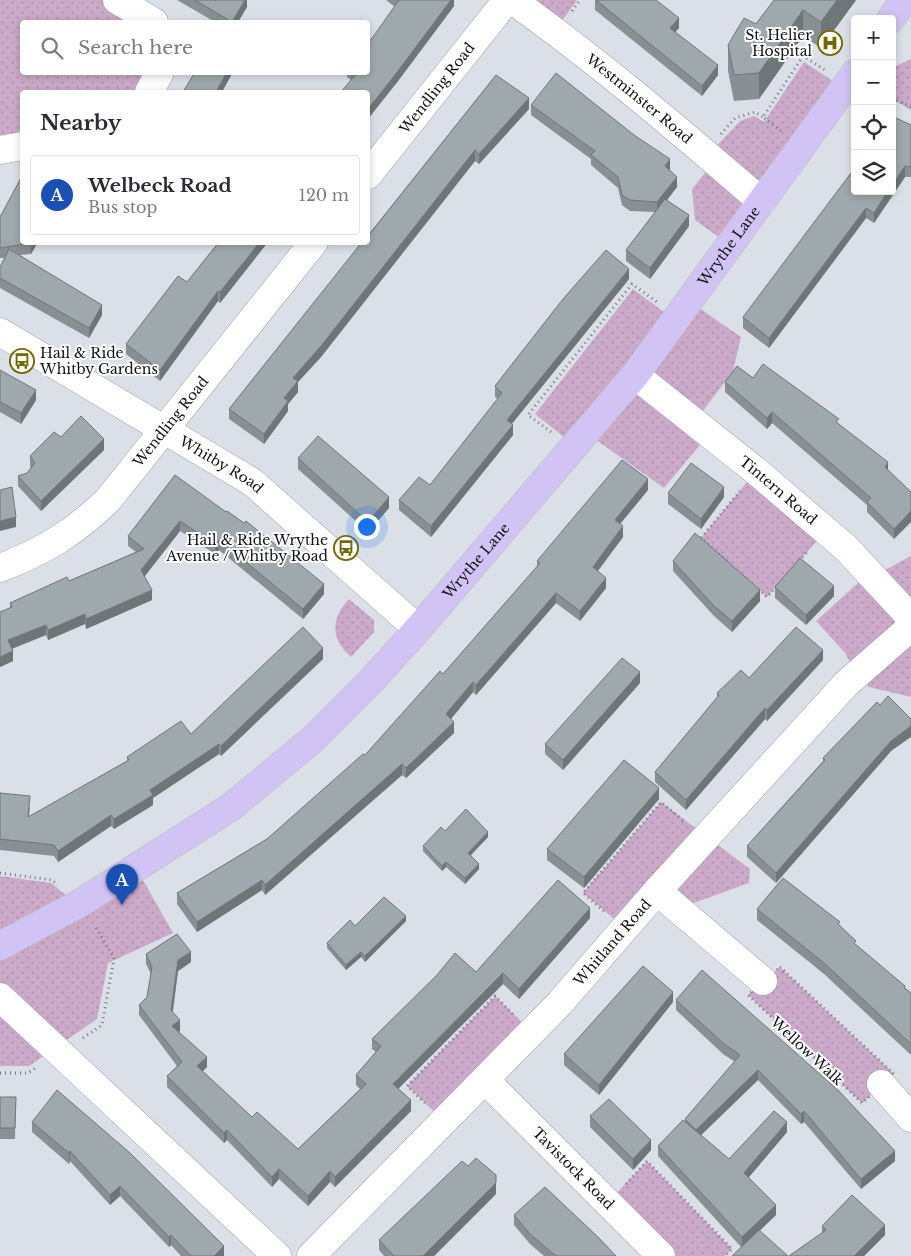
<!DOCTYPE html>
<html lang="en">
<head>
<meta charset="utf-8">
<style>
	body { margin:0; font-family:"Libre Baskerville",serif; background:#f7f7f7; color:#2b2b33 }
	.controls { position:absolute; right:15px; top:15px; display:grid; overflow:hidden; border-radius:5px; box-shadow:0 2px 8px #0003 }
	.controls button { width:45px; height:45px; display:grid; place-items:center; padding:0; border:0; border-bottom:1px solid #e1e1e2; background:#fff; color:#2b2b33; font:25px sans-serif }
	.you { position:absolute; left:366px; top:526px; width:18px; height:18px; margin:-12px; border:4px solid #fff; border-radius:50%; background:#1a73e8; box-shadow:0 0 0 8px #1a73e833 }
	.badge { display:grid; place-items:center; width:32px; height:32px; border-radius:50%; background:#db2777; color:#fff; font-size:16px; font-weight:700 }
	.pin { position:absolute; translate:-50% -41px; filter:drop-shadow(0 1px 2px #0008) }
	.pin::after { content:''; position:absolute; top:26px; width:18px; height:15px; background:inherit; clip-path:polygon(0 0,100% 0,50% 100%) }
	.list { margin:0; padding:0; list-style:none }
	h2 { display:flex; justify-content:space-between; align-items:center; height:65px; margin:0; padding:0 20px; font-size:21px }
	h2 small { font-size:16px; font-weight:400; color:#7c7c81 }
	.list li { display:grid; grid-template-columns:32px 1fr auto; gap:15px; align-items:center; box-sizing:border-box; height:80px; margin:0 10px 10px; padding:0 10px; border:1px solid #e1e1e2; border-radius:5px }
	.list b { display:block; font-size:19px; white-space:nowrap }
	.list p { margin:0; font-size:16px; white-space:nowrap; color:#7c7c81 }
	.list em { font-size:16px; font-style:normal; color:#7c7c81 }
	.icon { flex:none; width:28px; height:28px; fill:none; stroke:currentColor; stroke-width:2; stroke-linecap:round; stroke-linejoin:round }
	.map { position:relative; flex:none; width:911px; height:1256px; overflow:hidden }
	.search { position:absolute; background:#fff; box-shadow:0 2px 8px #0003; left:20px; top:20px; width:350px; height:55px; display:flex; align-items:center; gap:12px; box-sizing:border-box; padding:0 18px; border-radius:5px; color:#7c7c81; font-size:19px }
	.panel { position:absolute; background:#fff; box-shadow:0 2px 8px #0003; left:20px; top:90px; width:350px; height:155px; border-radius:5px }
	.map>svg:first-child { display:block }
	.grass { fill:url(#grass-dots) }
	.lines { fill:none; stroke-linecap:round; stroke-linejoin:round }
	.minor-casing { stroke:#9da1a9; stroke-width:29 }
	.major-casing { stroke:#bcbdbd; stroke-width:29 }
	.path { stroke:#74777d; stroke-width:3; stroke-dasharray:1 4; stroke-linecap:butt }
	.minor { stroke:#fff; stroke-width:28 }
	.major { stroke:#d1c4f4; stroke-width:28 }
	.wall { fill:#899094 }
	.shaded-wall { fill:#6f7678 }
	.building { fill:#9fa8ac; stroke:#6f7678 }
	.labels { text-anchor:middle; dominant-baseline:central; stroke-width:4; stroke-linejoin:round; paint-order:stroke }
	.poi-label { font-size:14px; fill:#111215; stroke:#fff; text-anchor:end }
	.street-label { font-size:14px; fill:#111215; stroke:#fff }
</style>
</head>
<body>
<div class="map">
<svg width="911" height="1256" viewBox="0 0 911 1256">
	<defs>
		<pattern id="grass-dots" width="8" height="8" patternUnits="userSpaceOnUse" patternTransform="scale(1.25)"><rect width="8" height="8" fill="#cba9c8"/><path d="M2 2h.1M6 6h.1" fill="none" stroke="#ad90ab" stroke-width="1.8" stroke-linecap="round"/></pattern>
	</defs>
	<rect width="100%" height="100%" fill="#dbe0e8"/>
	<!-- grass -->
	<g class="grass">
		<path d="M0,0H117L154,22H22V72L160,73L149,92H22V146L0,150Z"/>
		<path d="M517,0H577L557,28Z"/>
		<path d="M911,59V110L892,99V68Z"/>
		<path d="M804,62L839,85L727,243L695,220L692,189L718,157L711,152L740,121L754,116L764,122Z"/>
		<path d="M633,289L672,318L575,446L535,414Z"/>
		<path d="M695,305L741,337L733,371L690,428L704,440L664,488L592,437Z"/>
		<path d="M756,471L826,531L767,597L701,538Z"/>
		<path d="M911,556V697L869,687L857,675L845,653L816,621L869,573L885,570Z"/>
		<path d="M349,599L374,620V632L351,657C330,639 331,618 349,599Z"/>
		<path d="M661,802L750,869L749,883L677,909L657,892L625,928L583,893Z"/>
		<path d="M139,873L173,933L108,963L97,1019L29,1066H0V876L51,883L83,909Z"/>
		<path d="M780,967L894,1074L862,1103L748,995Z"/>
		<path d="M495,996L532,1032L444,1121L407,1086Z"/>
		<path d="M647,1161L732,1249L725,1256H661L608,1202Z"/>
	</g>
	<g class="lines">
		<defs>
			<g id="minor">
				<path d="M117,0L154,22"/>
				<path id="s1" d="M512,0C599,62 681,132 762,202"/>
				<path d="M149,92L160,72"/>
				<path d="M0,150L22,146"/>
				<path id="s2" d="M368,175L507,0"/>
				<path id="s3" d="M0,332L252,482L418,629"/>
				<path id="s4" d="M635,375L756,471L846,548L911,618"/>
				<path id="s5" d="M0,568C44,551 74,533 108,500L314,242"/>
				<path d="M657,891L763,981"/>
				<path d="M0,997L277,1256"/>
				<path id="s6" d="M485,1080L661,1256"/>
				<path d="M881,1084L911,1118"/>
				<path id="s7" d="M311,1256L559,1004L657,891L846,684L911,627"/>
			</g>
			<g id="major">
				<path d="M891,19L904,0"/>
				<path id="s8" d="M0,946L82,902L231,807L313,739L372,680L418,629L635,375L855,73"/>
			</g>
		</defs>
		<!-- minor casing -->
		<use href="#minor" class="minor-casing"/>
		<!-- major casing -->
		<use href="#major" class="major-casing"/>
		<!-- path -->
		<g class="path">
			<path d="M572,11L580,0"/>
			<path d="M892,98L911,107"/>
			<path d="M781,131L763,117L803,56L825,70"/>
			<path d="M721,134L735,118L755,112L763,117"/>
			<path d="M551,432L528,415L632,284L657,302"/>
			<path d="M727,561L701,538L740,491"/>
			<path d="M799,561L808,551"/>
			<path d="M758,589L767,597L777,586"/>
			<path d="M0,873L52,880L58,885"/>
			<path d="M604,911L583,893L661,802L685,822"/>
			<path d="M780,967L894,1074L862,1103L748,995Z"/>
			<path d="M83,1038L102,1025L114,958L95,926"/>
			<path d="M0,1073H28L37,1067"/>
			<path d="M425,1103L407,1086L495,996L513,1014"/>
			<path d="M626,1184L647,1161L732,1249L725,1256"/>
		</g>
		<!-- minor -->
		<use href="#minor" class="minor"/>
		<!-- major -->
		<use href="#major" class="major"/>
	</g>
	<!-- wall -->
	<g class="wall">
		<path d="M177,0H247V7L238,22H215Z"/>
		<path d="M386,0H454V6L395,85L351,80L347,77V72H368L375,34L395,7Z"/>
		<path d="M595,0L679,28L675,32L718,75L702,96L595,10Z"/>
		<path d="M774,0H856L821,48L803,36L759,99L734,101L728,71V45L756,24Z"/>
		<path d="M496,75L529,109L479,164L475,161L321,357L298,382V392L288,404V411L264,444L229,419V409Z"/>
		<path d="M531,105L670,170L677,187L667,200L689,226L650,279L626,261V250L655,212L630,211L622,205L618,188L591,165V159L531,115Z"/>
		<path d="M911,125V177H905L874,223L866,218L769,348L743,328V317L855,191Z"/>
		<path d="M0,217L22,242H38L31,254L20,255L102,315L89,338L0,288V267L5,258H0Z"/>
		<path d="M216,242H268L220,303L218,301L160,381L126,354V344L187,282L217,244Z"/>
		<path d="M629,279L512,423L513,435L431,537L399,510V500L430,485L498,399L495,397V386Z"/>
		<path d="M0,370L36,400L21,424L0,412Z"/>
		<path d="M753,378L839,424L911,492L894,539L867,512V505L772,423L767,429L725,392V382Z"/>
		<path d="M61,437L104,450L41,511L18,486V476L27,473L31,468L30,466V456Z"/>
		<path d="M298,458L389,508L368,532L298,469Z"/>
		<path d="M175,475L324,594L303,619L219,550L215,554L180,531L144,577L152,600L86,629L85,624L48,640L46,635L12,649L13,661L0,667V612L10,608V603L69,581L136,552L128,546V536Z"/>
		<path d="M648,490L620,524L623,537L598,571L606,588L580,621L556,603L476,695L473,692L451,719L454,733L406,778L402,775L265,895L262,890L197,932L177,904V893L267,839L365,755L443,674L537,567V561Z"/>
		<path d="M668,493L724,497L701,529L668,504Z"/>
		<path d="M673,561L760,601L732,632L714,616L673,571Z"/>
		<path d="M775,587L834,596L806,625L775,598Z"/>
		<path d="M323,659L221,756L219,754L153,798V805L114,829L111,826L58,862L54,856L0,850V793L30,807L29,817L127,761V757L191,734Z"/>
		<path d="M823,660L767,721L765,719L686,810L655,782V772L717,698V693Z"/>
		<path d="M640,683L563,770L545,754V744Z"/>
		<path d="M891,751L776,883L747,857V846L823,761V758Z"/>
		<path d="M659,799L584,888L547,860V849Z"/>
		<path d="M445,831L488,837L471,855L479,869L465,884L446,867L442,871L423,851V846Z"/>
		<path d="M757,909L840,925L856,945L911,993V1055L824,974L757,920Z"/>
		<path d="M590,918L519,999L503,984L398,1089L411,1111L335,1187L330,1182L308,1206L279,1179L272,1187L227,1140L224,1143L167,1087V1076L177,1066L139,1015V1005L147,997L151,974L146,964V954L191,962L178,971L173,1012L180,1031L179,1032L207,1067L202,1071L252,1117L298,1149L360,1089L356,1085V1075L376,1052L372,1049V1039L476,972Z"/>
		<path d="M406,921L365,962L361,957L346,970L327,948V943L355,926Z"/>
		<path d="M676,1000L895,1161L861,1189L804,1122L801,1124L758,1080L701,1135L729,1159L787,1132L748,1178L776,1215L741,1247L658,1156V1146L685,1121V1119L735,1062L723,1054L676,1010Z"/>
		<path d="M673,1002L599,1095L564,1065V1054Z"/>
		<path d="M0,1097H16L15,1139H0Z"/>
		<path d="M590,1116L651,1150L633,1170L590,1127Z"/>
		<path d="M32,1122L224,1256H181L171,1245L169,1247L120,1196L110,1205L70,1161L69,1164L32,1132Z"/>
		<path d="M496,1194L434,1256H384L379,1250V1240Z"/>
		<path d="M514,1215L616,1256H544L530,1244L514,1225Z"/>
		<path d="M822,1226L885,1235L864,1256H789L822,1233Z"/>
	</g>
	<!-- shaded-wall -->
	<g class="shaded-wall">
		<path d="M245,0H247V7L238,22H232Z"/>
		<path d="M451,0H454V6L395,85L368,119V109Z"/>
		<path d="M837,0H856L821,48V22Z"/>
		<path d="M803,10V36L759,99V73Z"/>
		<path d="M679,18V28L670,38V28Z"/>
		<path d="M718,65V75L702,96V86Z"/>
		<path d="M227,72H233L222,92H216Z"/>
		<path d="M529,98V109L479,164V154Z"/>
		<path d="M475,150V161L321,357L298,382V392L288,404V411L264,444V434L293,378Z"/>
		<path d="M670,159V170L665,177V166Z"/>
		<path d="M905,166V177L874,223V213L888,191H892V186Z"/>
		<path d="M677,177V187L657,213V202Z"/>
		<path d="M866,208V218L769,348V338Z"/>
		<path d="M689,215V226L650,279V268Z"/>
		<path d="M32,242H38L31,254V243Z"/>
		<path d="M260,242H268L220,303V292Z"/>
		<path d="M629,269V279L507,430V420Z"/>
		<path d="M218,291V301L160,381V370Z"/>
		<path d="M102,305V315L89,338V328Z"/>
		<path d="M36,390V400L21,424V413Z"/>
		<path d="M772,412V423L767,429V418Z"/>
		<path d="M513,425V435L431,537V526Z"/>
		<path d="M104,439V450L41,511V501Z"/>
		<path d="M888,462V473L885,467Z"/>
		<path d="M648,479V490L615,530V520Z"/>
		<path d="M724,487V497L701,529V519Z"/>
		<path d="M389,497V508L368,532V522Z"/>
		<path d="M911,511V522L894,539V529Z"/>
		<path d="M16,517V527L0,531V521Z"/>
		<path d="M180,521V531L141,581V570Z"/>
		<path d="M623,526V537L593,577V567Z"/>
		<path d="M219,540V550L215,554V544Z"/>
		<path d="M606,578V588L580,621V611Z"/>
		<path d="M324,584V594L303,619V609Z"/>
		<path d="M834,586V596L806,625V615Z"/>
		<path d="M152,590V600L86,629V619Z"/>
		<path d="M760,590V601L732,632V621Z"/>
		<path d="M556,593V603L476,695V685Z"/>
		<path d="M85,614V624L48,640V630Z"/>
		<path d="M46,625V635L8,650V640Z"/>
		<path d="M323,648V659L221,756V746Z"/>
		<path d="M823,650V660L767,721V710Z"/>
		<path d="M13,651V661L0,667V657Z"/>
		<path d="M640,672V683L563,770V760Z"/>
		<path d="M473,682V692L446,725V714Z"/>
		<path d="M765,708V719L686,810V800Z"/>
		<path d="M454,722V733L406,778V768Z"/>
		<path d="M911,726V737L891,751L776,883V873L891,741Z"/>
		<path d="M219,744V754L153,798V805L114,829V819L150,790Z"/>
		<path d="M402,764V775L265,895V885Z"/>
		<path d="M659,788V799L584,888V877Z"/>
		<path d="M111,815V826L58,862V851Z"/>
		<path d="M488,832V837L468,858V853Z"/>
		<path d="M446,862V867L442,871V866Z"/>
		<path d="M479,864V869L465,884V878Z"/>
		<path d="M262,880V890L197,932V922Z"/>
		<path d="M590,908V918L519,999V989Z"/>
		<path d="M406,916V921L365,962V956Z"/>
		<path d="M191,952V962L178,971L171,1021V1010L178,960Z"/>
		<path d="M361,952V957L346,970V965Z"/>
		<path d="M503,973V984L393,1094V1084Z"/>
		<path d="M673,992V1002L599,1095V1085Z"/>
		<path d="M180,1020V1031L172,1036V1026Z"/>
		<path d="M207,1057V1067L197,1077V1066Z"/>
		<path d="M758,1070V1080L696,1140V1130Z"/>
		<path d="M411,1100V1111L335,1187V1177Z"/>
		<path d="M804,1111V1122L801,1124V1114Z"/>
		<path d="M787,1122V1132L744,1183V1173Z"/>
		<path d="M227,1130V1140L224,1143V1133Z"/>
		<path d="M651,1140V1150L633,1170V1159Z"/>
		<path d="M70,1151V1161L69,1164V1153Z"/>
		<path d="M895,1151V1161L861,1189V1179Z"/>
		<path d="M279,1169V1179L272,1187V1177Z"/>
		<path d="M330,1171V1182L308,1206V1196Z"/>
		<path d="M496,1183V1194L434,1256H423Z"/>
		<path d="M120,1186V1196L110,1205V1195Z"/>
		<path d="M776,1205V1215L742,1248V1237Z"/>
		<path d="M885,1225V1235L864,1256H854Z"/>
		<path d="M171,1235V1245L169,1247V1237Z"/>
		<path d="M224,1246V1256H214Z"/>
	</g>
	<!-- building -->
	<g class="building">
		<path d="M195,0H245L232,22Z"/>
		<path d="M399,0H451L395,75L368,109V92H341L356,74L354,72H368V43L375,34Z"/>
		<path d="M596,0H656L679,18L670,28L718,65L702,86Z"/>
		<path d="M774,0H837L821,22L803,10L759,73L734,75L728,45L744,18L756,24Z"/>
		<path d="M195,72H227L216,92H183Z"/>
		<path d="M556,73L634,135L670,159L665,166L677,177L657,202L630,200L622,195L618,177L591,155L595,151L531,105Z"/>
		<path d="M496,75L529,98L479,154L475,150L321,346L293,378L298,381L284,398L288,401L264,434L229,409L362,242H368V236Z"/>
		<path d="M894,117L911,125V167L905,166L892,186V120Z"/>
		<path d="M851,173L855,176V191H888L874,213L866,208L769,338L743,317Z"/>
		<path d="M22,176V242H32L31,243L0,248V217Z"/>
		<path d="M665,199L689,215L650,268L626,250Z"/>
		<path d="M219,242H260L220,292L218,291L160,370L126,344L178,276L187,282Z"/>
		<path d="M9,249L102,305L89,328L0,278V267Z"/>
		<path d="M606,250L629,269L507,420L513,425L431,526L399,500L419,477L430,485L502,393L495,386L563,299Z"/>
		<path d="M763,364L839,419L836,422L888,462L885,467L911,492V511L894,529L867,502L871,498L772,412L767,418L725,382L737,366L753,378Z"/>
		<path d="M0,370L36,390L21,413L0,402Z"/>
		<path d="M81,416L104,439L41,501L18,476L27,473L35,463L30,456L54,432L61,437Z"/>
		<path d="M318,436L389,497L368,522L298,458Z"/>
		<path d="M622,460L648,479L615,520L623,526L593,567L606,578L580,611L556,593L476,685L473,682L446,714L454,722L406,768L402,764L265,885L262,880L197,922L177,893L267,839L363,754L365,755L440,671L443,674L540,563L537,561Z"/>
		<path d="M691,463L724,487L701,519L668,493Z"/>
		<path d="M175,475L226,512L227,511L244,523L246,521L324,584L303,609L219,540L215,544L180,521L141,570L152,590L86,619L85,614L48,630L46,625L8,640L13,651L0,657V612L12,607L10,603L67,577L69,581L144,549L128,536Z"/>
		<path d="M12,487L16,517L0,521V490Z"/>
		<path d="M695,533L760,590L732,621L714,606L673,561Z"/>
		<path d="M800,558L834,586L806,615L775,587Z"/>
		<path d="M303,627L323,648L221,746L219,744L150,790L153,795L114,819L111,815L58,851L54,845L0,839V793L30,796L28,817L129,760L127,757L181,721L191,734Z"/>
		<path d="M796,627L823,650L767,710L765,708L686,800L655,772L719,695L717,693L741,670L749,678Z"/>
		<path d="M622,658L640,672L563,760L545,744Z"/>
		<path d="M888,696L911,719V726L891,741L776,873L747,846L825,760L823,758L877,702L880,705Z"/>
		<path d="M624,760L659,788L584,877L547,849Z"/>
		<path d="M466,809L488,832L468,853L479,864L465,878L446,862L442,866L423,846L441,827L445,831Z"/>
		<path d="M783,878L840,922L838,924L856,941L854,943L905,986L904,988L911,993V1044L824,963L757,909Z"/>
		<path d="M558,880L590,908L519,989L503,973L393,1084L411,1100L335,1177L330,1171L308,1196L279,1169L272,1177L227,1130L224,1133L167,1076L182,1062L139,1005L147,997L152,967L146,954L177,934L191,952L178,960L171,1010L180,1020L172,1026L207,1057L197,1066L252,1117L257,1112L298,1149L366,1084L356,1075L381,1046L372,1039L437,975L455,953L476,972Z"/>
		<path d="M384,897L406,916L365,956L361,952L346,965L327,943L350,920L355,926Z"/>
		<path d="M643,966L673,992L599,1085L564,1054Z"/>
		<path d="M702,970L839,1091L895,1151L861,1179L804,1111L801,1114L758,1070L696,1130L685,1119L740,1055L723,1043L676,1000Z"/>
		<path d="M57,1090L130,1153L224,1246L214,1256H191L171,1235L169,1237L120,1186L110,1195L70,1151L69,1153L32,1122Z"/>
		<path d="M0,1097H16L15,1128H0Z"/>
		<path d="M609,1099L651,1140L633,1159L590,1116Z"/>
		<path d="M774,1111L787,1122L744,1173L776,1205L742,1237L658,1146L683,1120L729,1159Z"/>
		<path d="M476,1158L496,1175V1183L423,1256H394L379,1240L462,1161L468,1166Z"/>
		<path d="M545,1187L599,1238L616,1256H556L530,1234L514,1215Z"/>
		<path d="M852,1195L885,1225L854,1256H789L826,1230L822,1226Z"/>
		<path d="M759,1230L788,1256H732Z"/>
	</g>
	<!-- icons -->
	<defs>
		<symbol id="hospital-ring" viewBox="-11 -11 22 22"><circle r="9.5" fill="#fff" stroke="#746800" stroke-width="1.5"/><path d="M-5-5h3v3.5h4V-5h3V5h-3V1.5h-4V5h-3Z" fill="#746800"/></symbol>
		<symbol id="bus-ring" viewBox="-11 -11 22 22"><circle r="9.5" fill="#fff" stroke="#746800" stroke-width="1.5"/><path d="M-5-6H5V4H4V6H2V4H-2V6H-4V4H-5ZM-3.5-4V0h7V-4ZM-3.5 1.2v1.5H-2V1.2ZM2 1.2v1.5H3.5V1.2Z" fill="#746800"/></symbol>
	</defs>
	<g fill-rule="evenodd">
		<use href="#hospital-ring" x="816" y="29" width="28" height="28"/>
		<use href="#bus-ring" x="8" y="347" width="28" height="28"/>
		<use href="#bus-ring" x="332" y="534" width="28" height="28"/>
	</g>
	<g class="labels">
		<!-- poi labels -->
		<g class="poi-label">
			<text x="812" y="35">St. Helier<tspan x="812" dy="16">Hospital</tspan></text>
			<text x="40" y="353" text-anchor="start">Hail &amp; Ride<tspan x="40" dy="16">Whitby Gardens</tspan></text>
			<text x="328" y="540">Hail &amp; Ride Wrythe<tspan x="328" dy="16">Avenue / Whitby Road</tspan></text>
		</g>
		<!-- street labels -->
		<g class="street-label">
			<text stroke="none"><textPath href="#s2" startOffset="111">Wendling Road</textPath></text>
			<text stroke="none"><textPath href="#s1" startOffset="161">Westminster Road</textPath></text>
			<text stroke="none"><textPath href="#s8" startOffset="1022">Wrythe Lane</textPath></text>
			<text stroke="none"><textPath href="#s5" startOffset="229">Wendling Road</textPath></text>
			<text stroke="none"><textPath href="#s3" startOffset="258">Whitby Road</textPath></text>
			<text stroke="none"><textPath href="#s4" startOffset="184">Tintern Road</textPath></text>
			<text stroke="none"><textPath href="#s8" startOffset="618">Wrythe Lane</textPath></text>
			<text stroke="none"><textPath href="#s7" startOffset="435">Whitland Road</textPath></text>
			<text transform="translate(807 1051) rotate(43)">Wellow Walk</text>
			<text stroke="none"><textPath href="#s6" startOffset="125">Tavistock Road</textPath></text>
		</g>
	</g>
</svg>
<div class="controls">
<button>+</button>
<button>−</button>
<button><svg class="icon" aria-label="locate" viewBox="0 0 24 24"><circle cx="12" cy="12" r="6"/><path d="M12 2v4M12 18v4M2 12h4M18 12h4"/></svg></button>
<button><svg class="icon" aria-label="layers" viewBox="0 0 24 24"><path d="M12 4l9 5-9 5-9-5zM3 14l9 5 9-5"/></svg></button>
</div>
<div class="you"></div>
<div class="pin badge" style="left:122px;top:905px;background:#1a4fb4">A</div>
<div class="search"><svg class="icon" aria-label="search" viewBox="0 0 24 24"><circle cx="10" cy="10" r="6"/><path d="M15 15l6 6"/></svg>Search here</div>
<section class="panel">
<h2>Nearby<small></small></h2>
<ul class="list">
<li><span class="badge" style="background:#1a4fb4">A</span><div><b>Welbeck Road</b><p>Bus stop</p></div><em>120 m</em></li>
</ul>
</section>
</div>
</body>
</html>
